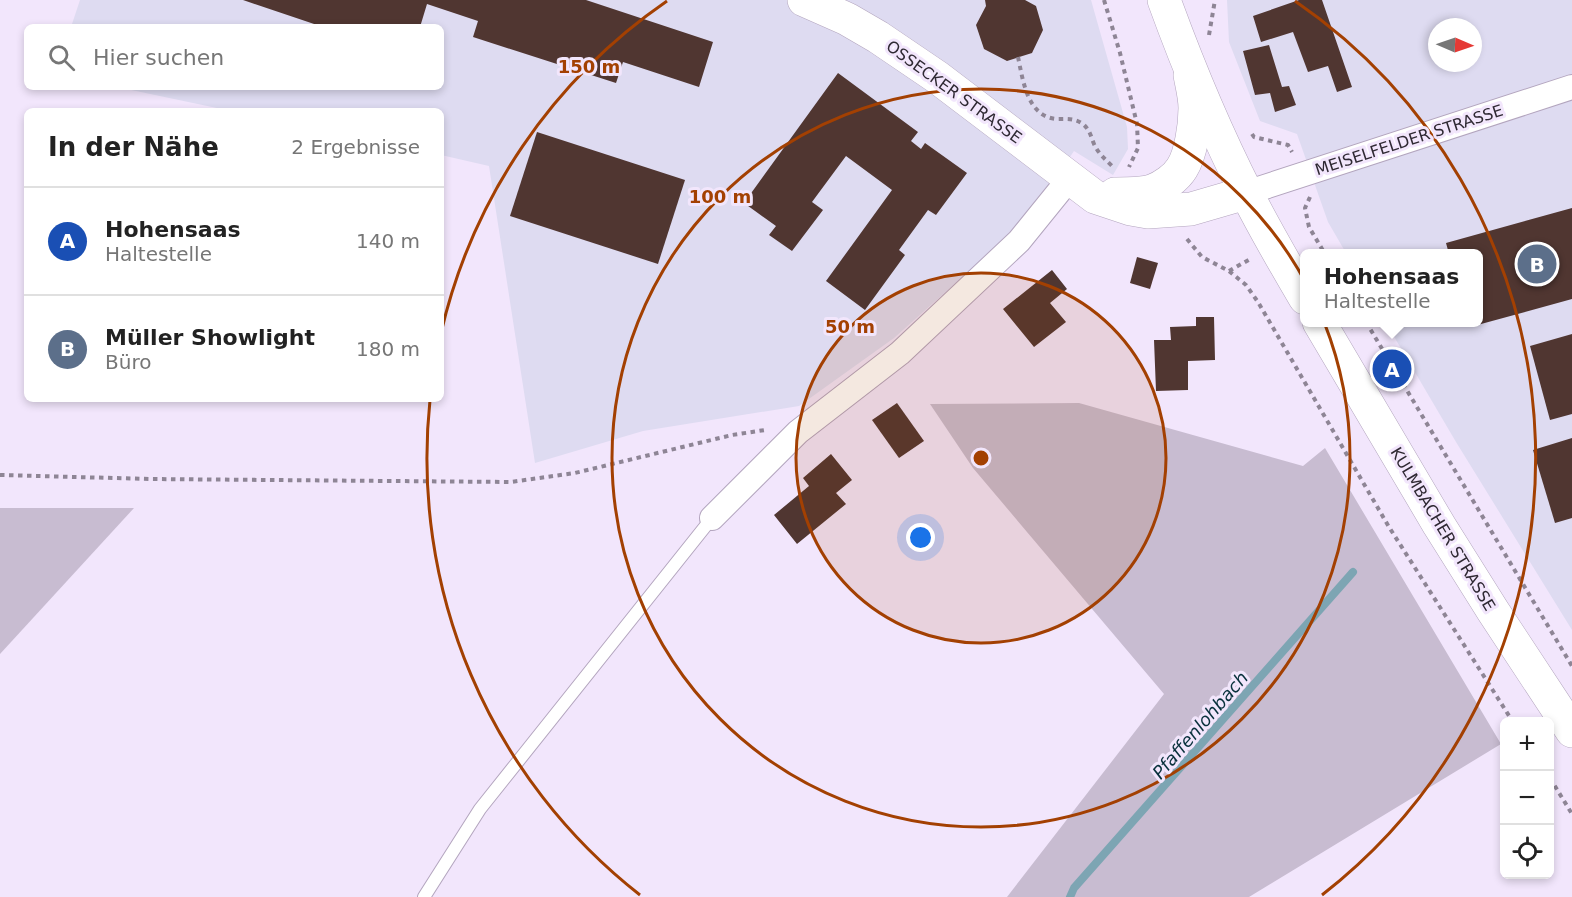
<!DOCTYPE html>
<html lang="de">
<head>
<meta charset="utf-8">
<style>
	body { margin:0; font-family:"DejaVu Sans",sans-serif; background:#f2f2f2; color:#222 }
	.controls { position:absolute; right:18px; bottom:18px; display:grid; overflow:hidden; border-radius:9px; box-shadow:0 3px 9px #0003 }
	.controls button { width:54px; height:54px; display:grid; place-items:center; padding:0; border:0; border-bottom:2px solid #e0e0e0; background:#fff; color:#222; font:30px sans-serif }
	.compass { position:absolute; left:1428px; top:18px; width:54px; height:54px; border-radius:50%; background:#fff; box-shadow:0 3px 9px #0003; rotate:92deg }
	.you { position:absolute; left:921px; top:538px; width:21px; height:21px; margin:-15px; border:4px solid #fff; border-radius:50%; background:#1a73e8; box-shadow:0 0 0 9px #1a73e833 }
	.badge { display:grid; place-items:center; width:39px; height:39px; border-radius:50%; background:#a34002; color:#fff; font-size:20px; font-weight:700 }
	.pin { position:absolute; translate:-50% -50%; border:3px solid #fff; box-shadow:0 2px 6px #0006 }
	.popup { position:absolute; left:1300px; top:249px; width:183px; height:78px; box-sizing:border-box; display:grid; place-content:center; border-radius:9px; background:#fff; filter:drop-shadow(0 2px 4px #0005); font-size:20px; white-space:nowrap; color:#767676 }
	.popup b { font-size:22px; color:#222 }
	.popup::after { content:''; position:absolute; left:50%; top:100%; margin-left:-12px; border:12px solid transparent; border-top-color:#fff }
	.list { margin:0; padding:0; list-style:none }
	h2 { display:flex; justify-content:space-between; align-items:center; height:78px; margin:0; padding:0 24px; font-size:26px }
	h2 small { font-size:20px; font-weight:400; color:#767676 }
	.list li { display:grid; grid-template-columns:39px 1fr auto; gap:18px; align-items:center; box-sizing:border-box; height:108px; padding:0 24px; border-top:2px solid #e0e0e0 }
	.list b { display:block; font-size:22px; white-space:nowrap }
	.list p { margin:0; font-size:20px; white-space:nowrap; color:#767676 }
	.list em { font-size:20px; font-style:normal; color:#767676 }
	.icon { flex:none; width:33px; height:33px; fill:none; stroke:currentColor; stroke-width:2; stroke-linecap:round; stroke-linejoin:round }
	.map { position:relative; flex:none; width:1572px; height:897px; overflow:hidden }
	.search { position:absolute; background:#fff; box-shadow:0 3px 9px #0003; left:24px; top:24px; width:420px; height:66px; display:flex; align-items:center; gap:15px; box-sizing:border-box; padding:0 21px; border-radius:9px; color:#767676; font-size:22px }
	.panel { position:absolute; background:#fff; box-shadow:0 3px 9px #0003; left:24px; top:108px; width:420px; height:294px; border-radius:9px }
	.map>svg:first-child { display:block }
	.commercial { fill:#dedbf1; fill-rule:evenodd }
	.green { fill:#c8bcd1 }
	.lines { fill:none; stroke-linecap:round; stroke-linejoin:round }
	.stream { stroke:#7da5b3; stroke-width:8 }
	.building { fill:#503631 }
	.lane-casing { stroke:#b3a5be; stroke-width:14 }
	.street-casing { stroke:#b3a5be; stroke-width:26 }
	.secondary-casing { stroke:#b3a5be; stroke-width:34 }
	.primary-casing { stroke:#b3a5be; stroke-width:34 }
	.path { stroke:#8e8595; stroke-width:4; stroke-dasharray:4.5 4.5; stroke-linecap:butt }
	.lane { stroke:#fff; stroke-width:12 }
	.street { stroke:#fff; stroke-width:24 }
	.secondary { stroke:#fff; stroke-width:33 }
	.primary { stroke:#fff; stroke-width:33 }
	.ring { fill:none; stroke:#a34002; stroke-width:3 }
	.labels { text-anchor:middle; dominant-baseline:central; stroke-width:6; stroke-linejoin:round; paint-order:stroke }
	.street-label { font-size:16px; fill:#2f2933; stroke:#f2e6fc }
	.water-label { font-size:18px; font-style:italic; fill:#09313c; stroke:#f2e6fc }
	.centre { fill:#a34002; stroke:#f2e6fc; stroke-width:3 }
	.ring-label { font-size:18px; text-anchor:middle; font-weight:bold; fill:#a34002; stroke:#f2e6fc; stroke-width:6; stroke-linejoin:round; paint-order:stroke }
</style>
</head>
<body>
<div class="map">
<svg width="1572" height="897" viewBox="0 0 1572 897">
	<rect width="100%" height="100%" fill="#f2e6fc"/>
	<!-- commercial -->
	<g class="commercial">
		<path d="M80,0H1091L1127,127L1128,149L1113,175L1074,151L1038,204L987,255L894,338L799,406L643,431L535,463L489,166L441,155V111H231L117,87H441V27H71Z"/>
		<path d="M1227,0H1572V630L1456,442L1386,323L1479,322V254L1346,253L1328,222L1297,134L1260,121L1229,42ZM1437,27H1473V63H1437Z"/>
	</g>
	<!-- green -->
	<g class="green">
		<path d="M1079,403L1303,466L1325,448L1501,744L1249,897H1007L1164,694L973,468L930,404Z"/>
		<path d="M0,508H134L0,654Z"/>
	</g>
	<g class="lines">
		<!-- stream -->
		<path class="stream" d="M1070,897L1074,888L1353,572"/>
	</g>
	<!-- building -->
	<g class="building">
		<path d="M243,0H586L713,42L699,87L623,62L616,83L473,37L478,21L427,4L420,27H323Z"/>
		<path d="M985,0H1025L1036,6L1043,30L1032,53L1007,61L984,49L976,25L986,6Z"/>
		<path d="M1299,0H1322L1352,87L1337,92L1328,66L1308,72L1293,32L1261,42L1253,16Z"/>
		<path d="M1269,45L1282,87L1289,86L1296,105L1275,112L1270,93L1255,95L1243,51Z"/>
		<path d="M838,73L918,132L911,141L921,149L925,143L967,173L936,215L928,210L899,250L905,255L865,310L826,281L892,190L846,156L812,202L823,210L792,251L769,235L776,226L744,203Z"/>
		<path d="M537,132L685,180L658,264L510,216Z"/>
		<path d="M1572,208V299L1470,327L1468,322H1479V254H1449L1446,243Z"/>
		<path d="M1137,257L1158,263L1150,289L1130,283Z"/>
		<path d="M1052,270L1067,289L1050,303L1066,322L1034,347L1003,309Z"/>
		<path d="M1196,317H1214L1215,360L1188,361V390L1156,391L1154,340H1171L1170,327L1196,326Z"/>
		<path d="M1572,334V414L1550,420L1530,346Z"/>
		<path d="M897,403L924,441L899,458L872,420Z"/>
		<path d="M1572,438V518L1555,523L1533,450Z"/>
		<path d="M831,454L852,480L836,493L846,504L797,544L774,515L809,486L803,478Z"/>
	</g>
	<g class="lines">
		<defs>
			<path id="lane" d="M424,897L480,809L712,518"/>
			<g id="street">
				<path d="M1246,193L1572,87"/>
				<path d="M712,518L798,432L900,353L1019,241L1070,178"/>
			</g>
			<g id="secondary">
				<path d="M804,0L847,19L878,37L937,77L1095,197L1131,209L1148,212L1191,209L1246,193"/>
				<path d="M1115,194C1127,193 1140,195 1152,191C1163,187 1176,178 1182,168C1191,154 1195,125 1195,108C1195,97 1192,86 1190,75"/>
			</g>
			<g id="primary">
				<path d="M1164,0C1188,66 1215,131 1247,194C1265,230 1285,264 1305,298"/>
				<path d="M1319,322L1439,525L1493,611L1572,731"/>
			</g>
		</defs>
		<!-- lane casing -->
		<use href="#lane" class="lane-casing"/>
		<!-- street casing -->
		<use href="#street" class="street-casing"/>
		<!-- secondary casing -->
		<use href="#secondary" class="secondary-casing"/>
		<!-- primary casing -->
		<use href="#primary" class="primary-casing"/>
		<!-- path -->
		<g class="path">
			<path d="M1104,0L1120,53L1137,124L1138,148L1129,167"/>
			<path d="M1209,35L1215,0"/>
			<path d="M1018,57C1023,80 1027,117 1057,119C1066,119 1075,118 1083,124C1090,130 1091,137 1094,144C1098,153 1105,159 1112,166"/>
			<path d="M1252,134L1254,137L1288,145L1292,152"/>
			<path d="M1310,197L1305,208L1309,227L1325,254"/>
			<path d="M1187,239L1202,257L1229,271L1246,285L1258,302L1389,527L1513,722"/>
			<path d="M1229,271L1252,258"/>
			<path d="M1366,322L1572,666"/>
			<path d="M0,475L151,479L511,482L575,473L732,435L765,430"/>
			<path d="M1550,778L1572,814"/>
		</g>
		<!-- lane -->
		<use href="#lane" class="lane"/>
		<!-- street -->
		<use href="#street" class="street"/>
		<!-- secondary -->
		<use href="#secondary" class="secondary"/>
		<!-- primary -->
		<use href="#primary" class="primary"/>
	</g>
	<!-- distance rings -->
	<circle cx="981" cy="458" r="185" fill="#a34002" fill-opacity=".12"/>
	<g class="ring">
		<circle cx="981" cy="458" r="185"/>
		<circle cx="981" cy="458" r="369"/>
		<path d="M640 895A554 554 0 0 1 430 400M441 333A554 554 0 0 1 667 1M1295 1A554 554 0 0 1 1322 895"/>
	</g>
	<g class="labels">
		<!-- street labels -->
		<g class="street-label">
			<text transform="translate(954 92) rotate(36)">OSSECKER STRASSE</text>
			<text transform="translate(1409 140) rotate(-18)">MEISELFELDER STRASSE</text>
			<text transform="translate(1443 529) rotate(59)">KULMBACHER STRASSE</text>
		</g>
		<!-- water labels -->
		<g class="water-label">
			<text transform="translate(1200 725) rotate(-49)">Pfaffenlohbach</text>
		</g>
	</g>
	<circle cx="981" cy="458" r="9" class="centre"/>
	<g class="ring-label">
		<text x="589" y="73">150 m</text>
		<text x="720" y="203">100 m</text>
		<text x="850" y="333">50 m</text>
	</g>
</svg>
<div class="controls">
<button>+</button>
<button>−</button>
<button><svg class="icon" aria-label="locate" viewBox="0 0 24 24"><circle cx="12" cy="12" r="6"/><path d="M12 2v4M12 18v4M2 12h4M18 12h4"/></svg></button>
</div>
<svg class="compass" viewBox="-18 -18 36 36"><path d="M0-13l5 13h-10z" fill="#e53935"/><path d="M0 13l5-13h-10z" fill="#767676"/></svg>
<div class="you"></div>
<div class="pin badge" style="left:1392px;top:369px;background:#1a4fb4">A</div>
<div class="popup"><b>Hohensaas</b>Haltestelle</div>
<div class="pin badge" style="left:1537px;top:264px;background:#5c6f8a">B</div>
<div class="search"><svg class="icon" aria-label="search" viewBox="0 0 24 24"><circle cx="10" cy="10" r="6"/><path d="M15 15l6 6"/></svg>Hier suchen</div>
<section class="panel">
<h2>In der Nähe<small>2 Ergebnisse</small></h2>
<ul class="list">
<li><span class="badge" style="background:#1a4fb4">A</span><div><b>Hohensaas</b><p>Haltestelle</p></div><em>140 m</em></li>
<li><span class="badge" style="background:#5c6f8a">B</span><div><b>Müller Showlight</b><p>Büro</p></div><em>180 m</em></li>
</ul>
</section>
</div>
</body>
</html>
